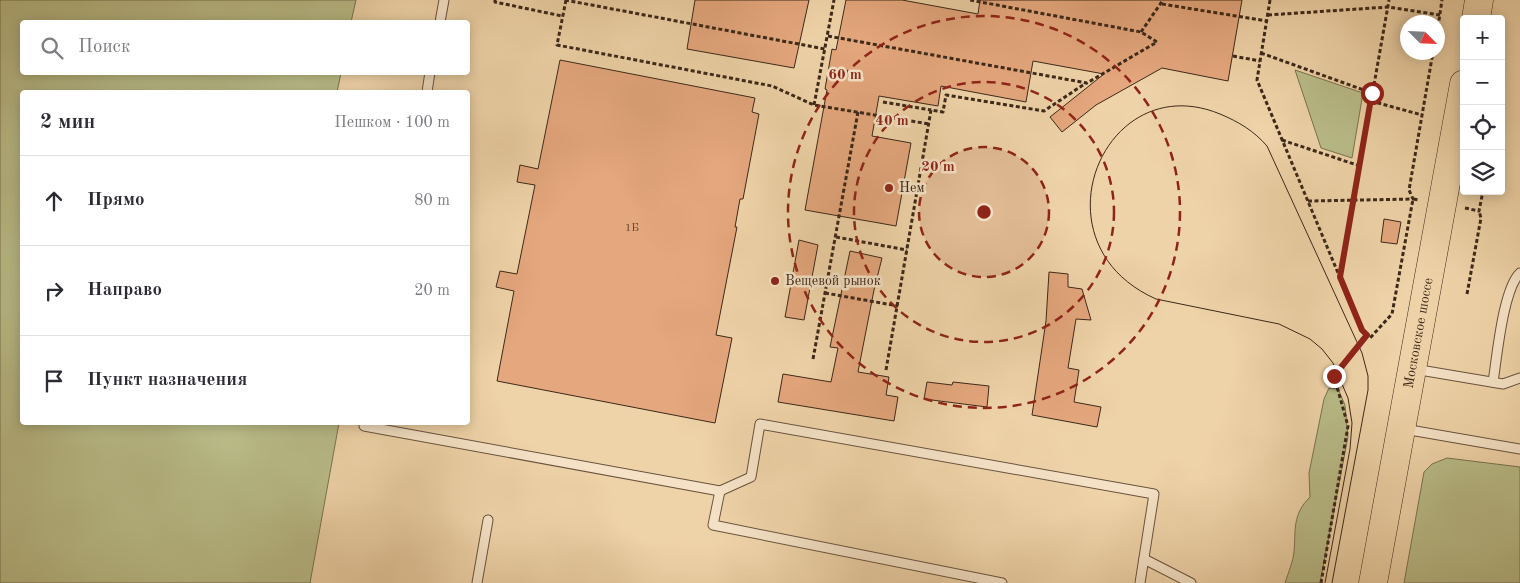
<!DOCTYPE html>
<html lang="ru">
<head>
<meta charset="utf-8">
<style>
	body { margin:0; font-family:"Old Standard TT",serif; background:#f7f7f7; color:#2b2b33 }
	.controls { position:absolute; right:15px; top:15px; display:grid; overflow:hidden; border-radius:5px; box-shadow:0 2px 12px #0003 }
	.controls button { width:45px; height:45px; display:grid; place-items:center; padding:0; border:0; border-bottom:1px solid #e1e1e2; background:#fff; color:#2b2b33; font:25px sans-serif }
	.compass { position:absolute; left:1400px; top:15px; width:45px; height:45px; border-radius:50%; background:#fff; box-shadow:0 2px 12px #0003; rotate:114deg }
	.stop { position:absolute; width:15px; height:15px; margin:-11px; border:4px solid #8f2418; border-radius:50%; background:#fff }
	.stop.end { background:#8f2418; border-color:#fff; box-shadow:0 1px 5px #0008 }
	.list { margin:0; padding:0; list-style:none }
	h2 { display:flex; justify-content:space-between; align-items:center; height:65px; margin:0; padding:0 20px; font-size:21px }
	h2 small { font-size:16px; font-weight:400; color:#7c7c81 }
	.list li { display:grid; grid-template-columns:32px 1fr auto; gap:15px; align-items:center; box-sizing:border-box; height:90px; padding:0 20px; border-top:1px solid #e1e1e2 }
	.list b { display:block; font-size:19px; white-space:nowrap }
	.list em { font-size:16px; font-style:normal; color:#7c7c81 }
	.icon { flex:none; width:28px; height:28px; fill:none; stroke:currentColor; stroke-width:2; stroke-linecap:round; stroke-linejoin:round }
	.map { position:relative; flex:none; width:1520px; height:583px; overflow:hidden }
	.search { position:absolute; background:#fff; box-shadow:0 2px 12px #0003; left:20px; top:20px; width:450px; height:55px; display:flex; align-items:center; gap:12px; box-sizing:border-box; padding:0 18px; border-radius:5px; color:#7c7c81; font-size:19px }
	.panel { position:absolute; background:#fff; box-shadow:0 2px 12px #0003; left:20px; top:90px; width:450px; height:335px; border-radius:5px }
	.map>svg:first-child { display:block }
	.green { fill:#b9bc88; stroke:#7a7251 }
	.building { fill:#e5a77d; stroke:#3c281a }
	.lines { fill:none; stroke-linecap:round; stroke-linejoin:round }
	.service-casing { stroke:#69533e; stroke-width:11 }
	.primary-casing { stroke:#3c281a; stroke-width:29 }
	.path { stroke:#3c281a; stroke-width:3; stroke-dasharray:4 2.5; stroke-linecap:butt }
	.service { stroke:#f5e2c6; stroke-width:9 }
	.primary { stroke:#efd3a8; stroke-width:28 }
	.tram { stroke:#3c281a; stroke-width:1 }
	.route { stroke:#8f2418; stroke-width:6 }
	.ring { fill:none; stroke:#8f2418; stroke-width:2.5; stroke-dasharray:9 6 }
	.poi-dot { fill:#8f2418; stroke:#f5e2c6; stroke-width:2 }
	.labels { text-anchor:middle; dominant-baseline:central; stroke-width:5; stroke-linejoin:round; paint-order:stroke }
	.number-label { font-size:11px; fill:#664833 }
	.poi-label { font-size:14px; fill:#3c281a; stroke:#f5e2c6; text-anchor:start }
	.street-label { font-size:14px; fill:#3c281a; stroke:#f5e2c6 }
	.centre { fill:#8f2418; stroke:#f5e2c6; stroke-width:2.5 }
	.ring-label { font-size:15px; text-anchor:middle; font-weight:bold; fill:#8f2418; stroke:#f5e2c6; stroke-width:5; stroke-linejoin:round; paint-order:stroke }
</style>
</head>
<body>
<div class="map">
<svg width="1520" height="583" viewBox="0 0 1520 583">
	<rect width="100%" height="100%" fill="#efd3a8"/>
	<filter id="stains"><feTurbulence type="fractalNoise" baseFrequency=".004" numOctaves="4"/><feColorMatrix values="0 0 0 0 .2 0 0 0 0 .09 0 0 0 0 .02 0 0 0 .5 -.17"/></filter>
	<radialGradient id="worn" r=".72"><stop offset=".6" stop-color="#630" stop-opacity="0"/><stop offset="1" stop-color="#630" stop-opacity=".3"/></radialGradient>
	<!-- green -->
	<g class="green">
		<path d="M0,0H356L351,22H22V72L341,73L337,92H22V422L339,423L310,583H0Z"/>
		<path d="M1295,70L1363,93L1352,158L1321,148Z"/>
		<path d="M1329,388L1338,389L1345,405L1348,437L1320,583H1285C1288,573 1293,562 1294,552C1296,529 1292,515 1310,497L1309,473L1324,399Z"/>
		<path d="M1447,458L1520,467V583H1404L1424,472L1432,464Z"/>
	</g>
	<!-- building -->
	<g class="building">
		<path d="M695,0H809L794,68L687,49Z"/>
		<path d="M846,0H902L978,14L980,0H1242L1228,81L1162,68L1096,105L1062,132L1050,117L1104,74L1033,61L1026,102L941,86L938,106L879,96L872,136L911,143L896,226L805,210L827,90L825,89L832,49L836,50Z"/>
		<path d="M560,60L755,98L752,112L759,114L743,199H740L735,227H737L716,335L732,338L715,423L497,381L514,291L496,287L500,271L517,274L535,185L517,182L520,165L538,169Z"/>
		<path d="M1384,219L1401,222L1397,244L1381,242Z"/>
		<path d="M799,240L818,245L804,320L785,317Z"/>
		<path d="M850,251L882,258L874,290L858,372L889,377L886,395L898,397L894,421L778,402L783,374L831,382L838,348L830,347Z"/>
		<path d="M1049,272L1068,274V287L1082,289L1091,320L1076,319L1068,368L1079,370L1074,402L1101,407L1097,427L1032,415L1046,321Z"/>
		<path d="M927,382L952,385L953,382L989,386L987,407L924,399Z"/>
	</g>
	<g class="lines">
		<defs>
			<g id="service">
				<path d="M440,22L444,0"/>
				<path d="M427,92L430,72"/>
				<path d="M1414,369L1503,384L1520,378"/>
				<path d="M1493,382C1497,357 1503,289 1520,273"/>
				<path d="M365,422L364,426L720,491L713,525L1002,583"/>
				<path d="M1404,429L1520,449"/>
				<path d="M720,491L751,477L760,424L1154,494L1140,583"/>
				<path d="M1144,559L1191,583"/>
				<path d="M477,583L488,520"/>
			</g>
			<g id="primary">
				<path d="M1476,19L1479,0"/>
				<path id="s1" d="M1373,583L1464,84"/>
			</g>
		</defs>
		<!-- service casing -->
		<use href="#service" class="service-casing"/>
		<!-- primary casing -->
		<use href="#primary" class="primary-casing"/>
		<!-- path -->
		<g class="path">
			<path d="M495,0V2L562,16"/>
			<path d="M565,0L825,49"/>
			<path d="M566,0L557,45L772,86L814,105L929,124"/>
			<path d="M1270,0L1257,80L1362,330L1370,338L1392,314L1413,199L1419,200"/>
			<path d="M1162,4L1267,21"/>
			<path d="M1268,15L1388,7L1440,15"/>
			<path d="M1438,27L1442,0"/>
			<path d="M1141,32L1163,0"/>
			<path d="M828,36L1087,83L1157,42L1141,32L970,0"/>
			<path d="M1261,53L1372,93"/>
			<path d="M1233,56L1260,61"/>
			<path d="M1371,101L1422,115"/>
			<path d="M883,102L931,110"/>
			<path d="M814,105L834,0"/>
			<path d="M1282,140L1360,166"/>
			<path d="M1308,201L1413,199L1409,190L1433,52"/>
			<path d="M1465,208L1479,211L1483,191"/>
			<path d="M836,237L907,250"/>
			<path d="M1340,277L1389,0"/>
			<path d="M825,293L898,306"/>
			<path d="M1467,294L1481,218L1479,211"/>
			<path d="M813,359L858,112"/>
			<path d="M886,370L931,110L943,112L946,95L1044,111L1086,83"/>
			<path d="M1321,583L1348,426L1334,376L1367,335"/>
		</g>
		<!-- service -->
		<use href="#service" class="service"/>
		<!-- primary -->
		<use href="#primary" class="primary"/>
		<!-- tram -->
		<path class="tram" d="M1325,583L1350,449L1352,423L1348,398L1333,363L1322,349L1310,339L1279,324L1156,299C1030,243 1104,66 1220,114C1239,122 1254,131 1267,146L1362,353L1368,376V390L1332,583"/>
	</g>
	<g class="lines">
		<!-- route -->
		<path class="route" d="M1334,376L1367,335L1362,330L1340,277L1372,93"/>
	</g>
	<!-- distance rings -->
	<circle cx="984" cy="212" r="65" fill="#8f2418" fill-opacity=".12"/>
	<g class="ring">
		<circle cx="984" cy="212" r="65"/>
		<circle cx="984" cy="212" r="130"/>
		<circle cx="984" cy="212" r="196"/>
	</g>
	<!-- markers -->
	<g class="poi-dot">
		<circle cx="889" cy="188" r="5"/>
		<circle cx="775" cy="281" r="5"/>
	</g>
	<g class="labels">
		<!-- number labels -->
		<g class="number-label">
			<text x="632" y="228">1Б</text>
		</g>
		<!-- poi labels -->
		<g class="poi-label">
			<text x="899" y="188">Нем</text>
			<text x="785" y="281">Вещевой рынок</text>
		</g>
		<!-- street labels -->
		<g class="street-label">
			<text stroke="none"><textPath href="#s1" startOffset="254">Московское шоссе</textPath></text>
		</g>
	</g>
	<circle cx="984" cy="212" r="8" class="centre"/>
	<g class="ring-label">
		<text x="845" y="79">60 m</text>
		<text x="892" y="125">40 m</text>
		<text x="938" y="171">20 m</text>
	</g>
	<rect width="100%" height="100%" filter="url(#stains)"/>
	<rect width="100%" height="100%" fill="url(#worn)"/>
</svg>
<div class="controls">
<button>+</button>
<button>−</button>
<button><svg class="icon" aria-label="locate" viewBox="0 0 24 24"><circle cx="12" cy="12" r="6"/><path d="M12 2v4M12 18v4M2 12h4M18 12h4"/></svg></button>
<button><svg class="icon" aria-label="layers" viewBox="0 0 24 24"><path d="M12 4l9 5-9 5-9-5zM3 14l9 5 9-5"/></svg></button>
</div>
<svg class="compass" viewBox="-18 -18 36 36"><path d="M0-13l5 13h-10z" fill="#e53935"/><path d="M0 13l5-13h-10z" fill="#7c7c81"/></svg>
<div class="stop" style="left:1372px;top:93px"></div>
<div class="stop end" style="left:1334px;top:376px"></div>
<div class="search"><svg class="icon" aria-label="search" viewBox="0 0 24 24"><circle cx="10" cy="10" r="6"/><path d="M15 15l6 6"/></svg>Поиск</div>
<section class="panel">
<h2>2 мин<small>Пешком · 100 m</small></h2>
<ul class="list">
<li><svg class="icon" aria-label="ahead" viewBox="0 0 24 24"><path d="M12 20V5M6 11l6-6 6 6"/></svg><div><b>Прямо</b></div><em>80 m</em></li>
<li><svg class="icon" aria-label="right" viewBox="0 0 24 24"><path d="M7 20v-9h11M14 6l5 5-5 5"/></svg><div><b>Направо</b></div><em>20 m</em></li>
<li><svg class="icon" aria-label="arrive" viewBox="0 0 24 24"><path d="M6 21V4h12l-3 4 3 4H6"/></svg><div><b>Пункт назначения</b></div></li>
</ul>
</section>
</div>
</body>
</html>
